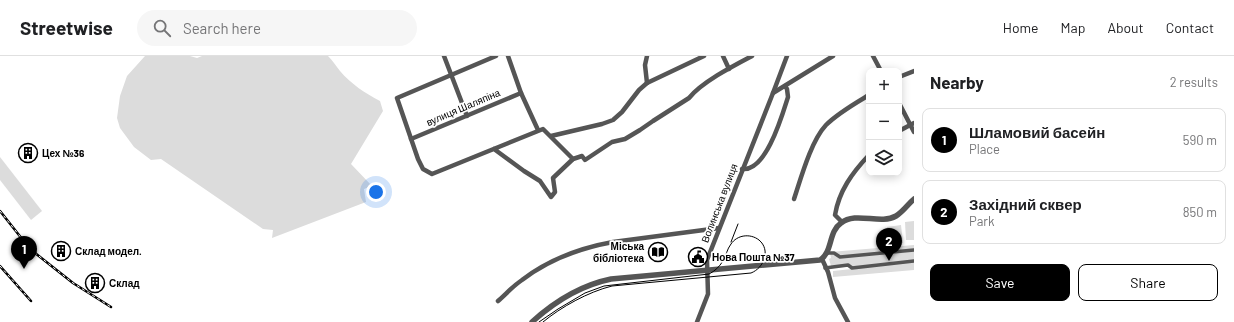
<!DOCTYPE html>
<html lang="en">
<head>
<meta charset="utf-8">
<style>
	body { margin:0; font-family:Barlow,sans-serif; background:#f6f6f6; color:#202124 }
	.controls { position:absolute; right:12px; top:12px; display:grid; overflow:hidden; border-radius:8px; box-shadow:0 2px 10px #0003 }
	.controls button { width:36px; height:36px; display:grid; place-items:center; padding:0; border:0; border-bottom:1px solid #e0e0e0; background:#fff; color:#202124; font:20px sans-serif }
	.you { position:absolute; left:376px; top:136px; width:14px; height:14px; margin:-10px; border:3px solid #fff; border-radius:50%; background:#1a73e8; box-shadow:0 0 0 6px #1a73e833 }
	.badge { display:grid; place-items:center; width:26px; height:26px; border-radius:50%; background:#000; color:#fff; font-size:13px; font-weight:700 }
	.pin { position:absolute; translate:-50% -33px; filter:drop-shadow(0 1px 2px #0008) }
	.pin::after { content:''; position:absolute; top:21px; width:14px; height:12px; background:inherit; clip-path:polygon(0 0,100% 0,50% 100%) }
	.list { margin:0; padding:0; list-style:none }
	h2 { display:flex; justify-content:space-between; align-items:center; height:52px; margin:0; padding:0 16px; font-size:17px }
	h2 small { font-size:13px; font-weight:400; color:#757577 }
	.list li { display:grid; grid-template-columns:26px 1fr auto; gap:12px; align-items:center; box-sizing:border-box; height:64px; margin:0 8px 8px; padding:0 8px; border:1px solid #e0e0e0; border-radius:8px }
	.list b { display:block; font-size:15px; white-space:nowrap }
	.list p { margin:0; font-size:13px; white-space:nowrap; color:#757577 }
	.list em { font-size:13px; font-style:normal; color:#757577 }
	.actions { display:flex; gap:8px; padding:12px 16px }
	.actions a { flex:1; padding:9px 0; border:1px solid #000; border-radius:8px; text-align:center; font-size:14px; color:#000 }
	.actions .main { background:#000; color:#fff }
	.icon { flex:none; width:22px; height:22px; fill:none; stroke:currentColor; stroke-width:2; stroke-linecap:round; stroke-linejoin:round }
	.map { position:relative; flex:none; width:914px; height:266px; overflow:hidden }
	header { display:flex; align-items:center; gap:24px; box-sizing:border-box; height:56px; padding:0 20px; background:#fff; border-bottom:1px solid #e0e0e0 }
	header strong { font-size:19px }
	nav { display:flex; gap:22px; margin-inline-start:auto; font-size:14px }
	.search { width:280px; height:36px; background:#f6f6f6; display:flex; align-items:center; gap:10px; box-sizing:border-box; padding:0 14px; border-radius:22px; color:#757577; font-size:15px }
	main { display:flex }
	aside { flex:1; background:#fff }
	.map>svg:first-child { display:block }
	.green { fill:#dcdcdc }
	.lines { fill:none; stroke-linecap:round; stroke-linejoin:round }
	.pedestrian { stroke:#555; stroke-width:3.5 }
	.minor { stroke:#555; stroke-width:4.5 }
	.tertiary { stroke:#555; stroke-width:5.5 }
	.tram { stroke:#000; stroke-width:1 }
	.rail-casing { stroke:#000; stroke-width:2.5 }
	.rail { stroke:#fff; stroke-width:1; stroke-dasharray:3; stroke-linecap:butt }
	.labels { text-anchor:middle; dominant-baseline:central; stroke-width:3.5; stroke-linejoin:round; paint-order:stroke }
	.street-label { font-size:10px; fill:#000; stroke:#fff }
	.poi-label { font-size:10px; font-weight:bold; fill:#000; stroke:#fff; text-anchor:start }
</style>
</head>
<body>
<header>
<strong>Streetwise</strong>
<div class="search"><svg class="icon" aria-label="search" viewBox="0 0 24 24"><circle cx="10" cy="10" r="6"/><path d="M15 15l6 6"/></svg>Search here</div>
<nav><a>Home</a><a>Map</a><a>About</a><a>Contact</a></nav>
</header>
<main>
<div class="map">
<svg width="914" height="266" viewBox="0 0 914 266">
	<rect width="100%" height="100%" fill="#fff"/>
	<!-- green -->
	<g class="green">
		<path d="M145,0H190L197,2L202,0H328C333,5 336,10 340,15C351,28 365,37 380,45L383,55L351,108L372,130L364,133L366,146L272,182L273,174L263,173L161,103L151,104L134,91L120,72L117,62L120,40L127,20Z"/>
		<path d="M0,101L42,155L31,164L0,124Z"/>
		<path d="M914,165V184H906L905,166Z"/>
		<path d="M901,169L903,187L889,188L887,171Z"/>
		<path d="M914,189V214L833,221V215L852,213L848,209L831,210L829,203L831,202L830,196Z"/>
	</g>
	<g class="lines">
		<!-- pedestrian -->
		<g class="pedestrian">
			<path d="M827,197H834L840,201L914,194"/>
			<path d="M825,212L848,209L852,212L914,205"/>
		</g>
		<!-- minor -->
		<g class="minor">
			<path d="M444,0L467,60"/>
			<path d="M508,0L521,37L538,74"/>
			<path d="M647,0L645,9L647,27"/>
			<path d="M723,0L729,13"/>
			<path d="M873,0L881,15"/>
			<path d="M899,21L914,15"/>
			<path d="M773,37L787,0"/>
			<path d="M899,47L914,76"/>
			<path d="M899,75L914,67"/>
			<path d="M551,80L602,68L613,64L622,56L639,34L647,27L704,0"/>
			<path d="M411,83L521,37"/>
			<path d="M494,93L524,115L540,125L551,141L555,136L553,122L573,103L543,73L432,118L423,113L418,103L397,42L496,0"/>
			<path d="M573,103L582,100L585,104L612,86L625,83L640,74L653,65L689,42C702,26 733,10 752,0"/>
			<path d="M742,113C766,116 782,60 788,41L787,33L785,30"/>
			<path d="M794,143C801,122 811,85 826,69C838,57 854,48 869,39"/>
			<path d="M842,166L835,159C839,135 852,117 869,99"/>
			<path d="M822,203L828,216L835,242L848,266"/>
			<path d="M498,245C506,238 513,230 522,224C548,204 580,192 613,186L719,172"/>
			<path d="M697,266L708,238L707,204L773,37L833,0"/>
		</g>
		<!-- tertiary -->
		<path class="tertiary" d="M532,266C554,246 582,229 611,223L820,204C833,196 828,176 841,167C856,155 880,169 896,160C903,156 908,148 914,143"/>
		<!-- tram -->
		<g class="tram">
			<path d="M731,186L738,168"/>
			<path d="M539,266L558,253L585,237L604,230L709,218C715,215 719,211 723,205C726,200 727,193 731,188C737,179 750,177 759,184C771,194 764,212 751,217L612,230C588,236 561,251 543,266"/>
		</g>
		<defs>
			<g id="rail">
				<path d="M0,155L30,193L73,227L111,251"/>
				<path d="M0,210L31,245"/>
			</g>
		</defs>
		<!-- rail casing -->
		<use href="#rail" class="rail-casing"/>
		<!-- rail -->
		<use href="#rail" class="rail"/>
	</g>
	<!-- icons -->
	<defs>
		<symbol id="building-ring" viewBox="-11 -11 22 22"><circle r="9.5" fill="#fff" stroke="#000" stroke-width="1.5"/><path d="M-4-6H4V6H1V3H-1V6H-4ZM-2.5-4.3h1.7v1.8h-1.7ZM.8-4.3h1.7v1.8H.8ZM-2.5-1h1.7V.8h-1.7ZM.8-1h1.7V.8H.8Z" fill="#000"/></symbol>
		<symbol id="library-ring" viewBox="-11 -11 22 22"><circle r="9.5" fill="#fff" stroke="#000" stroke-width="1.5"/><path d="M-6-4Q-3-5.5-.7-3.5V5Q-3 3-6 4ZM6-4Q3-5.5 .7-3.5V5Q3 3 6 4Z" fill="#000"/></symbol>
		<symbol id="civic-ring" viewBox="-11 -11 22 22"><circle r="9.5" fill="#fff" stroke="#000" stroke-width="1.5"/><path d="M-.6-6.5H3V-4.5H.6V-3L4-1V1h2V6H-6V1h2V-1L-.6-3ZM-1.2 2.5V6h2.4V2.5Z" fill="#000"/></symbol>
	</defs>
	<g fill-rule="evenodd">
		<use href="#building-ring" x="17" y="86" width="22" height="22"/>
		<use href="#building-ring" x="50" y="184" width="22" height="22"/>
		<use href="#library-ring" x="647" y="185" width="22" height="22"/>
		<use href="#civic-ring" x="687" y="190" width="22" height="22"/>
		<use href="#building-ring" x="84" y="216" width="22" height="22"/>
	</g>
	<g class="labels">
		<!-- street labels -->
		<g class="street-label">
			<text transform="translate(463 51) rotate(-23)">вулиця Шаляпіна</text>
			<text transform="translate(719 147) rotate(-69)">Волинська вулиця</text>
		</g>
		<!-- poi labels -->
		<g class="poi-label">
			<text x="42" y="97">Цех №36</text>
			<text x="644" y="190" text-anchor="end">Міська<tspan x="644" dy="12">бібліотека</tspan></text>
			<text x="75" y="195">Склад модел.</text>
			<text x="712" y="201">Нова Пошта №37</text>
			<text x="109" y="227">Склад</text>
		</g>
	</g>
</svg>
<div class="controls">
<button>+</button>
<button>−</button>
<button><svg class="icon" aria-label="layers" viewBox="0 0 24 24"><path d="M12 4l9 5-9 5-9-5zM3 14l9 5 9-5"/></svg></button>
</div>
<div class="you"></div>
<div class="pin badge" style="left:24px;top:213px">1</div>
<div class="pin badge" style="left:889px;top:205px">2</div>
</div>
<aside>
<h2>Nearby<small>2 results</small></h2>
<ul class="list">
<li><span class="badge">1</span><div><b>Шламовий басейн</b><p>Place</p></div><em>590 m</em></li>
<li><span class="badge">2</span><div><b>Західний сквер</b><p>Park</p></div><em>850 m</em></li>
</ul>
<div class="actions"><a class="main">Save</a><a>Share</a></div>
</aside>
</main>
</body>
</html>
